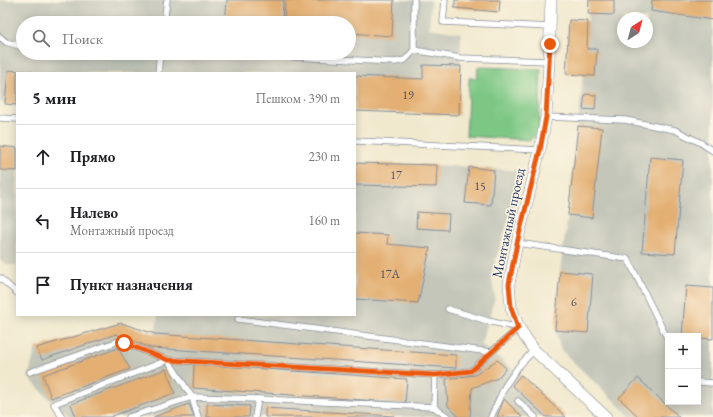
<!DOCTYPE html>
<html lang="ru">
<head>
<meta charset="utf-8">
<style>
	body { margin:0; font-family:"EB Garamond",serif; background:#f2f2f2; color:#202124 }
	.controls { position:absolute; right:12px; bottom:12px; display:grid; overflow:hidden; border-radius:0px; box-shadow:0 2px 10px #0003 }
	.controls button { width:36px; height:36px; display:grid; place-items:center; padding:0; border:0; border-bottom:1px solid #e0e0e0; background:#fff; color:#202124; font:20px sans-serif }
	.compass { position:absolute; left:617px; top:12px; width:36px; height:36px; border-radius:50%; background:#fff; box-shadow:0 2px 10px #0003; rotate:36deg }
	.stop { position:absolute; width:12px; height:12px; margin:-9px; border:3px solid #ea580c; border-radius:50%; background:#fff }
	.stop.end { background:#ea580c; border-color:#fff; box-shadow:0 1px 4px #0008 }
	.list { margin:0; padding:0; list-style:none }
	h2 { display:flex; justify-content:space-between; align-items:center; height:52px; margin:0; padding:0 16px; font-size:17px }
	h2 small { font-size:13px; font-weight:400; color:#757577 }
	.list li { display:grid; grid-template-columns:26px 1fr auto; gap:12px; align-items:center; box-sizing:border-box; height:64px; padding:0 16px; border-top:1px solid #e0e0e0 }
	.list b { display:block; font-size:15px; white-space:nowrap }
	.list p { margin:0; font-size:13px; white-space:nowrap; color:#757577 }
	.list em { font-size:13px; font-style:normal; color:#757577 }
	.icon { flex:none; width:22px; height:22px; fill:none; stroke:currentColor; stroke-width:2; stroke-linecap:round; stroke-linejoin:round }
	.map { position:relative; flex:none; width:713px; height:417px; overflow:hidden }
	.search { position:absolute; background:#fff; box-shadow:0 2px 10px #0003; left:16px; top:16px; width:340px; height:44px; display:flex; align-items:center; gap:10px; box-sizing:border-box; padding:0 14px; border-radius:22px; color:#757577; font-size:15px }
	.panel { position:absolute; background:#fff; box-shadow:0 2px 10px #0003; left:16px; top:72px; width:340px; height:244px; border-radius:0px }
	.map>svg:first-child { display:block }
	.industrial { fill:#c3c6b9; fill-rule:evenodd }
	.green { fill:#7dc784; stroke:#4c7b71 }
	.building { fill:#e3af72 }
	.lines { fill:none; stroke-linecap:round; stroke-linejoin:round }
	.service-casing { stroke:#868c96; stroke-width:7 }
	.minor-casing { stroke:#868c96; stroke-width:12 }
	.service { stroke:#fff; stroke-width:5.5 }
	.minor { stroke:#fff; stroke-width:11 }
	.route { stroke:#ea580c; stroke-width:5 }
	.labels { text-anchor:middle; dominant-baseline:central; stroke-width:3; stroke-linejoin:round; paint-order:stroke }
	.number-label { font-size:12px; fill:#4d4f63 }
	.street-label { font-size:14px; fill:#1b2f5e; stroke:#fcf5e5 }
</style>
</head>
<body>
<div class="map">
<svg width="713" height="417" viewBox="0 0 713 417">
	<rect width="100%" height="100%" fill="#fcf5e5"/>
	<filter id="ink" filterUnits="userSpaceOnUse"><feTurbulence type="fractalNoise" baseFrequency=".025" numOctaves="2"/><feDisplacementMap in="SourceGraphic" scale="8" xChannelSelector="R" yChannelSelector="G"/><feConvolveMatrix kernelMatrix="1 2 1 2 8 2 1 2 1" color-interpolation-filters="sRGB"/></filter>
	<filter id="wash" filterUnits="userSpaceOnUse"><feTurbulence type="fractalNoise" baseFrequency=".012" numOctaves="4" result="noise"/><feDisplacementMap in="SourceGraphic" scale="16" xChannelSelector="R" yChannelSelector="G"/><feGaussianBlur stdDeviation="0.9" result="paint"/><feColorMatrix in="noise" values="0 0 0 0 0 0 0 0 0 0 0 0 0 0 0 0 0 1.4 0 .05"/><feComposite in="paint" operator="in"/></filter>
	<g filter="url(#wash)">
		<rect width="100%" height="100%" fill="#f1e9ce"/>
		<!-- industrial -->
		<g class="industrial">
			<path d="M0,0H431L429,28L461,33L459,115L355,111V73H17L5,104L0,102ZM23,23H349V53H23Z"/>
			<path d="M589,0H713V417H631L561,350L555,330L560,271L568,215L583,75L566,74L569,20L588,21ZM623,18H647V42H623ZM668,336H698V402H668Z"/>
			<path d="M0,146L17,148V265H8L0,260Z"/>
			<path d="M355,163L437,165L524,171L491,274L495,297L481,344L521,375L566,417H70L54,404L28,377L36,348L121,323L155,334L158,315H355Z"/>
		</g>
		<!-- green -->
		<path class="green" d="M478,67L541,69L539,132L530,140L466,136L469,78H477Z"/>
		<g id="blocks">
			<!-- building -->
			<g class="building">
				<path d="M227,0H283L282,23H225Z"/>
				<path d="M285,0H394L392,36L349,33V23H284Z"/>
				<path d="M455,0H500L499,12L455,8Z"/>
				<path d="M589,0H614V15L588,14Z"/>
				<path d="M652,0H713V20L651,11Z"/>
				<path d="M569,20L588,21L587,49H597L595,76L566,74Z"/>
				<path d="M423,65L461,66L459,115L355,111V76L423,79Z"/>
				<path d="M8,70L32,72V73H17V105L5,104Z"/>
				<path d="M585,94L596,95L595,110L583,109Z"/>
				<path d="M578,126L602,128L592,218L568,215Z"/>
				<path d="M0,146L17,148V171L0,170Z"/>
				<path d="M650,157L683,160L675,254L642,252Z"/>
				<path d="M355,163L437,165L436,187L355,185Z"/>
				<path d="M469,167L494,170L491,205L465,203Z"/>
				<path d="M417,212L449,214L448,230L416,228Z"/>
				<path d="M355,233L388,235L387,244L430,248L418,303L355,299Z"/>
				<path d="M560,271L593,274L588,333L555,330Z"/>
				<path d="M686,286L713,288V339L698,338V336H682Z"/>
				<path d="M121,323L155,334L456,355V368L151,348L116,334L42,360L36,348Z"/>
				<path d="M118,348L130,369L51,398L43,375Z"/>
				<path d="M497,360L506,368L498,378L472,388L470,417H457V415L448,406L446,379L475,375Z"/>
				<path d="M194,364L407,379L405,403L193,388Z"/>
				<path d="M166,369L175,393L110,417H76L71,404Z"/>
				<path d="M521,375L566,417H546L512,385Z"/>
				<path d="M638,378L679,417H639L619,398Z"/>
				<path d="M504,399L522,417H497Z"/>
				<path d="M189,404L194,417H153Z"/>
				<path d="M207,404L250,406L249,417H207Z"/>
				<path d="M265,408L394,416V417H265Z"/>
			</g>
		</g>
	</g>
	<g filter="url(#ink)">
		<use href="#blocks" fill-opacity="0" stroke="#868c96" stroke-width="1"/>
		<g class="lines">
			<defs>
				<g id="service">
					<path d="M414,0V50L460,58L549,61"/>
					<path d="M445,0L443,22L550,27"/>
					<path d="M164,23L167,0"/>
					<path d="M0,37L6,42L23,47"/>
					<path d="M216,53L395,62L405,60L414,50"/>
					<path d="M158,73L160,53"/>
					<path d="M546,117L625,120L675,130L701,143L713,151"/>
					<path d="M0,118L17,119"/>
					<path d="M355,141L540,150"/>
					<path d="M517,243L628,259L668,340"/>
					<path d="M0,278L17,293"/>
					<path d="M238,319L491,352L519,328L488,321L448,309"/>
					<path d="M30,372L119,341L168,360L192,397L129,417"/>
					<path d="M435,375L434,407L448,417"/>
					<path d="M698,382L713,383"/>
					<path d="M518,401L535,417"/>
					<path d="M62,417L54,404L168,360L435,375L471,371L491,352"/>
					<path d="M198,417L192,397L258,399"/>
					<path d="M255,417L258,399L434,407"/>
					<path d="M491,417L505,386L518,367L534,350"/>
				</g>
				<path id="minor" d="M551,0L549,61L546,117L540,150L517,243L509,284L511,307L519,328L534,350L606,417"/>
			</defs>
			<!-- service casing -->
			<use href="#service" class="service-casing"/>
			<!-- minor casing -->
			<use href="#minor" class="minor-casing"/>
			<!-- service -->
			<use href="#service" class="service"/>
			<!-- minor -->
			<use href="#minor" class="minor"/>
		</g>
	</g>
	<g class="lines" filter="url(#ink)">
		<!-- route -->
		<path class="route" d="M124,343L168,360L435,375L471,371L518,328L511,307L509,284L517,243L540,150L546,117L550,44"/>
	</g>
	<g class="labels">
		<!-- number labels -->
		<g class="number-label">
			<text x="408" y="95">19</text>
			<text x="396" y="175">17</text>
			<text x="480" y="186">15</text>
			<text x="390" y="274">17А</text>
			<text x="574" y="302">6</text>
		</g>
		<!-- street labels -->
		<g class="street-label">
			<text transform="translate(508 223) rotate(-78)">Монтажный проезд</text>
		</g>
	</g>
</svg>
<div class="controls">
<button>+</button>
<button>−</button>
</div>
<svg class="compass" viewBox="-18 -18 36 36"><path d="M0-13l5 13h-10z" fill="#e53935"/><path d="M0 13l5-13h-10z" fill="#757577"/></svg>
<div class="stop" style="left:124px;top:343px"></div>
<div class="stop end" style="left:550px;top:44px"></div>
<div class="search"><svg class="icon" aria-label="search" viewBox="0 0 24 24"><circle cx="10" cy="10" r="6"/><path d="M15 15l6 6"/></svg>Поиск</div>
<section class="panel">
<h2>5 мин<small>Пешком · 390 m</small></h2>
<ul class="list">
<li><svg class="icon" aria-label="ahead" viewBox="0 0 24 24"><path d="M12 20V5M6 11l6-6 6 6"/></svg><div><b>Прямо</b></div><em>230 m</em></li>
<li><svg class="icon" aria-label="left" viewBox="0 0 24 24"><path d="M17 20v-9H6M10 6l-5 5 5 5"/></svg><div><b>Налево</b><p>Монтажный проезд</p></div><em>160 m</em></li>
<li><svg class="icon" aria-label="arrive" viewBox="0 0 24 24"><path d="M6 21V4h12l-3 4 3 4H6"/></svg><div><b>Пункт назначения</b></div></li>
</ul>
</section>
</div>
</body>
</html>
